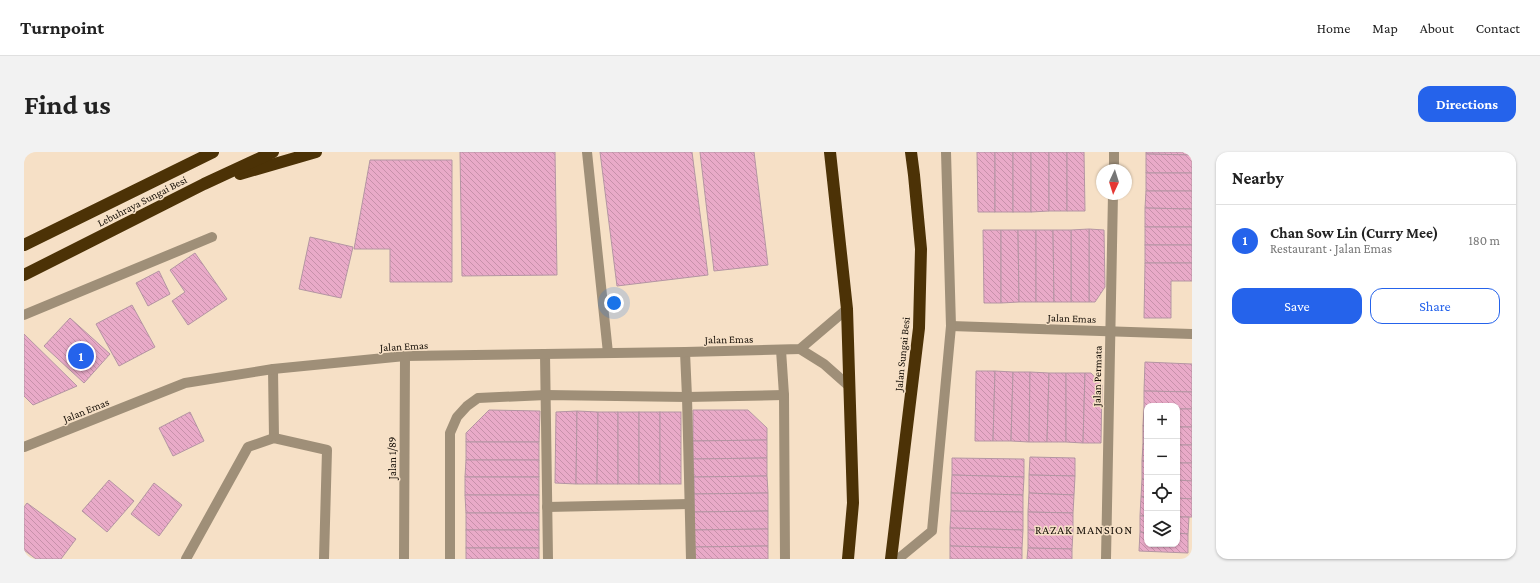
<!DOCTYPE html>
<html lang="en">
<head>
<meta charset="utf-8">
<style>
	body { margin:0; font-family:"Crimson Pro",serif; background:#f2f2f2; color:#222 }
	.controls { position:absolute; right:12px; bottom:12px; display:grid; overflow:hidden; border-radius:8px; box-shadow:0 1px 3px #0004 }
	.controls button { width:36px; height:36px; display:grid; place-items:center; padding:0; border:0; border-bottom:1px solid #e0e0e0; background:#fff; color:#222; font:20px sans-serif }
	.compass { position:absolute; left:1072px; top:12px; width:36px; height:36px; border-radius:50%; background:#fff; box-shadow:0 1px 3px #0004; rotate:184deg }
	.you { position:absolute; left:590px; top:151px; width:14px; height:14px; margin:-10px; border:3px solid #fff; border-radius:50%; background:#1a73e8; box-shadow:0 0 0 6px #1a73e833 }
	.badge { display:grid; place-items:center; width:26px; height:26px; border-radius:50%; background:#2563eb; color:#fff; font-size:13px; font-weight:700 }
	.pin { position:absolute; translate:-50% -50%; border:2px solid #fff; box-shadow:0 1px 4px #0006 }
	.list { margin:0; padding:0; list-style:none }
	h2 { display:flex; justify-content:space-between; align-items:center; height:52px; margin:0; padding:0 16px; font-size:17px }
	h2 small { font-size:13px; font-weight:400; color:#767676 }
	.list li { display:grid; grid-template-columns:26px 1fr auto; gap:12px; align-items:center; box-sizing:border-box; height:72px; padding:0 16px; border-top:1px solid #e0e0e0 }
	.list b { display:block; font-size:15px; white-space:nowrap }
	.list p { margin:0; font-size:13px; white-space:nowrap; color:#767676 }
	.list em { font-size:13px; font-style:normal; color:#767676 }
	.actions { display:flex; gap:8px; padding:12px 16px }
	.actions a { flex:1; padding:9px 0; border:1px solid #2563eb; border-radius:12px; text-align:center; font-size:14px; color:#2563eb }
	.actions .main { background:#2563eb; color:#fff }
	.icon { flex:none; width:22px; height:22px; fill:none; stroke:currentColor; stroke-width:2; stroke-linecap:round; stroke-linejoin:round }
	.map { position:relative; flex:none; width:1168px; height:407px; overflow:hidden; border-radius:12px }
	header { display:flex; align-items:center; gap:24px; box-sizing:border-box; height:56px; padding:0 20px; background:#fff; border-bottom:1px solid #e0e0e0 }
	header strong { font-size:19px }
	nav { display:flex; gap:22px; margin-inline-start:auto; font-size:14px }
	.intro { display:flex; align-items:center; justify-content:space-between; box-sizing:border-box; height:96px; padding:0 24px }
	h1 { margin:0; font-size:28px }
	.button { padding:10px 18px; border-radius:12px; background:#2563eb; color:#fff; font-size:14px; font-weight:700 }
	main { display:flex; gap:24px; padding:0 24px }
	aside { flex:1; background:#fff; border-radius:12px; box-shadow:0 1px 3px #0004 }
	.map>svg:first-child { display:block }
	.building { fill:url(#building-back-hatch); stroke:#b495a3 }
	.lines { fill:none; stroke-linecap:round; stroke-linejoin:round }
	.minor { stroke:#9f8f78; stroke-width:10 }
	.highway { stroke:#4c3206; stroke-width:12 }
	.labels { text-anchor:middle; dominant-baseline:central; stroke-width:3; stroke-linejoin:round; paint-order:stroke }
	.street-label { font-size:11px; fill:#150e06; stroke:#f6e0c6 }
	.neighbourhood-label { font-size:12px; letter-spacing:1px; fill:#150e06; stroke:#f6e0c6 }
</style>
</head>
<body>
<header>
<strong>Turnpoint</strong>
<nav><a>Home</a><a>Map</a><a>About</a><a>Contact</a></nav>
</header>
<div class="intro"><h1>Find us</h1><a class="button">Directions</a></div>
<main>
<div class="map">
<svg width="1168" height="407" viewBox="0 0 1168 407">
	<defs>
		<pattern id="building-back-hatch" width="6" height="6" patternUnits="userSpaceOnUse"><rect width="6" height="6" fill="#e9aac8"/><path d="M-1 5l2 2M0 0l6 6M5-1l2 2" fill="none" stroke="#c791aa"/></pattern>
	</defs>
	<rect width="100%" height="100%" fill="#f6e0c6"/>
	<!-- building -->
	<g class="building">
		<path d="M436,0H531L533,123L438,124Z"/>
		<path d="M576,0H668L684,123L593,134Z"/>
		<path d="M676,0H730L744,113L690,119Z"/>
		<path d="M953,0H971V60H954Z"/>
		<rect x="971" y="0" width="18" height="60"/>
		<rect x="989" y="0" width="18" height="60"/>
		<path d="M1007,0H1025V59L1007,60Z"/>
		<rect x="1025" y="0" width="18" height="59"/>
		<path d="M1043,0H1060L1061,59H1043Z"/>
		<path d="M1122,0H1168V3L1122,2Z"/>
		<path d="M1122,2L1168,3V21H1122Z"/>
		<path d="M346,8H428V130H366V97H330Z"/>
		<rect x="1122" y="21" width="46" height="18"/>
		<path d="M1122,39H1168V57L1121,56Z"/>
		<path d="M1121,56L1168,57V75H1121Z"/>
		<rect x="1121" y="75" width="47" height="18"/>
		<path d="M1065,77L1080,78L1081,135L1071,150H1065Z"/>
		<path d="M1065,77V150H1047V78Z"/>
		<path d="M959,78H977V151H960Z"/>
		<path d="M977,78H994L995,150L977,151Z"/>
		<path d="M994,78H1012V150H995Z"/>
		<path d="M1012,78H1029L1030,150H1012Z"/>
		<path d="M1029,78H1047V150H1030Z"/>
		<path d="M286,85L329,95L317,146L275,137Z"/>
		<rect x="1121" y="93" width="47" height="18"/>
		<path d="M171,101L203,147L164,173L148,149L161,140L146,118Z"/>
		<path d="M1121,111H1168V129H1147V166H1120Z"/>
		<path d="M135,119L146,142L124,154L112,131Z"/>
		<path d="M108,153L131,195L95,214L72,172Z"/>
		<path d="M46,166L86,202L60,231L20,194Z"/>
		<path d="M0,182L53,234L9,253L0,244Z"/>
		<path d="M1121,210L1168,212V240L1120,239Z"/>
		<path d="M952,219H971L969,289H951Z"/>
		<path d="M971,219L989,220L987,289H969Z"/>
		<path d="M989,220H1006L1005,290L987,289Z"/>
		<path d="M1006,220L1025,221L1023,290H1005Z"/>
		<path d="M1025,221H1042V290H1023Z"/>
		<path d="M1042,221H1061L1059,291L1042,290Z"/>
		<path d="M1061,221H1067L1078,233L1077,291H1059Z"/>
		<path d="M1120,239L1168,240V257H1153V254H1123V256H1120Z"/>
		<path d="M1120,256H1123V274H1119Z"/>
		<rect x="1153" y="257" width="15" height="18"/>
		<path d="M465,258L516,259L515,290H442V281Z"/>
		<path d="M669,258H724L743,276V288L669,289Z"/>
		<path d="M553,259L552,332L531,331L532,260Z"/>
		<path d="M553,259L574,260L573,332H552Z"/>
		<path d="M166,260L180,289L149,304L135,276Z"/>
		<path d="M574,260H594V332H573Z"/>
		<rect x="594" y="260" width="21" height="72"/>
		<rect x="615" y="260" width="21" height="72"/>
		<rect x="636" y="260" width="21" height="72"/>
		<rect x="1119" y="274" width="4" height="18"/>
		<rect x="1153" y="275" width="15" height="18"/>
		<path d="M743,288V306L669,307V289Z"/>
		<rect x="442" y="290" width="73" height="18"/>
		<path d="M1119,292H1123V309H1118Z"/>
		<rect x="1153" y="293" width="15" height="18"/>
		<path d="M1006,305L1051,306V324L1005,323Z"/>
		<path d="M743,306V324L670,325L669,307Z"/>
		<path d="M928,306L1000,307V325L928,323Z"/>
		<path d="M442,308H515V325H441Z"/>
		<path d="M1118,309H1123V328L1118,327Z"/>
		<path d="M1153,311H1168V329L1153,328Z"/>
		<path d="M928,323L1000,325L999,343L927,341Z"/>
		<path d="M1005,323L1051,324L1050,343L1005,341Z"/>
		<path d="M743,324L744,341L670,342V325Z"/>
		<rect x="441" y="325" width="74" height="18"/>
		<path d="M1118,327L1123,328V345H1117Z"/>
		<path d="M85,328L110,349L83,380L58,359Z"/>
		<path d="M1153,328L1168,329V347L1153,346Z"/>
		<path d="M130,331L158,353L135,384L107,362Z"/>
		<path d="M744,341V359L670,360V342Z"/>
		<path d="M927,341L999,343V360L927,359Z"/>
		<path d="M1005,341L1050,343L1049,361L1004,360Z"/>
		<path d="M441,343H515V361H442Z"/>
		<path d="M1117,345H1123V364H1116Z"/>
		<path d="M1153,346L1168,347V365H1153Z"/>
		<path d="M3,351L52,387L37,407H12L0,398V355Z"/>
		<path d="M744,359V377L670,378V360Z"/>
		<path d="M927,359L999,360V378L926,376Z"/>
		<path d="M1004,360L1049,361V379L1004,378Z"/>
		<rect x="442" y="361" width="73" height="17"/>
		<path d="M1116,364H1123V381L1116,380Z"/>
		<path d="M1153,365H1165L1164,382L1153,381Z"/>
		<path d="M926,376L999,378L998,396L926,394Z"/>
		<path d="M744,377V394L670,395V378Z"/>
		<rect x="442" y="378" width="73" height="18"/>
		<path d="M1004,378L1049,379L1048,397L1004,396Z"/>
		<path d="M1116,380L1123,381V392H1153V381L1164,382V401L1115,399Z"/>
		<path d="M744,394V407H671L670,395Z"/>
		<path d="M926,394L998,396V407H926Z"/>
		<rect x="442" y="396" width="73" height="11"/>
		<path d="M1004,396L1048,397V407H1003Z"/>
	</g>
	<g class="lines">
		<!-- minor -->
		<g class="minor">
			<path d="M563,0L584,201"/>
			<path d="M1090,18V0"/>
			<path d="M0,163L188,85"/>
			<path d="M927,174L1168,182"/>
			<path d="M776,197L800,212L826,235"/>
			<path d="M757,198L760,243L761,407"/>
			<path d="M661,200L663,245L667,407"/>
			<path d="M521,202L524,407"/>
			<path d="M249,217L250,286"/>
			<path d="M0,295L161,231L249,217L381,204L661,200L776,197L823,157"/>
			<path d="M523,355L665,352"/>
			<path d="M162,407L224,295L250,286L303,298L300,407"/>
			<path d="M380,407L381,204"/>
			<path d="M426,407V281L433,265L443,254L454,246L522,243L663,245L760,243"/>
			<path d="M874,407L908,379L927,174L922,0"/>
			<path d="M1082,407L1089,42"/>
		</g>
		<!-- highway -->
		<g class="highway">
			<path d="M806,0L823,157L829,351L824,407"/>
			<path d="M216,22L292,0"/>
			<path d="M0,93L189,0"/>
			<path d="M0,123L180,32L249,0"/>
			<path d="M867,407L895,176L897,97L890,23L887,0"/>
		</g>
	</g>
	<g class="labels">
		<!-- street labels -->
		<g class="street-label">
			<text transform="translate(118 49) rotate(-27)">Lebuhraya Sungai Besi</text>
			<text transform="translate(1048 166) rotate(2)">Jalan Emas</text>
			<text transform="translate(705 187) rotate(-1)">Jalan Emas</text>
			<text transform="translate(380 194) rotate(-3)">Jalan Emas</text>
			<text transform="translate(878 202) rotate(-84)">Jalan Sungai Besi</text>
			<text transform="translate(1073 224) rotate(-89)">Jalan Permata</text>
			<text transform="translate(62 258) rotate(-22)">Jalan Emas</text>
			<text transform="translate(368 306) rotate(-90)">Jalan 1/89</text>
		</g>
		<!-- neighbourhood labels -->
		<g class="neighbourhood-label">
			<text x="1060" y="378">RAZAK MANSION</text>
		</g>
	</g>
</svg>
<div class="controls">
<button>+</button>
<button>−</button>
<button><svg class="icon" aria-label="locate" viewBox="0 0 24 24"><circle cx="12" cy="12" r="6"/><path d="M12 2v4M12 18v4M2 12h4M18 12h4"/></svg></button>
<button><svg class="icon" aria-label="layers" viewBox="0 0 24 24"><path d="M12 4l9 5-9 5-9-5zM3 14l9 5 9-5"/></svg></button>
</div>
<svg class="compass" viewBox="-18 -18 36 36"><path d="M0-13l5 13h-10z" fill="#e53935"/><path d="M0 13l5-13h-10z" fill="#767676"/></svg>
<div class="you"></div>
<div class="pin badge" style="left:57px;top:204px">1</div>
</div>
<aside>
<h2>Nearby<small></small></h2>
<ul class="list">
<li><span class="badge">1</span><div><b>Chan Sow Lin (Curry Mee)</b><p>Restaurant · Jalan Emas</p></div><em>180 m</em></li>
</ul>
<div class="actions"><a class="main">Save</a><a>Share</a></div>
</aside>
</main>
</body>
</html>
